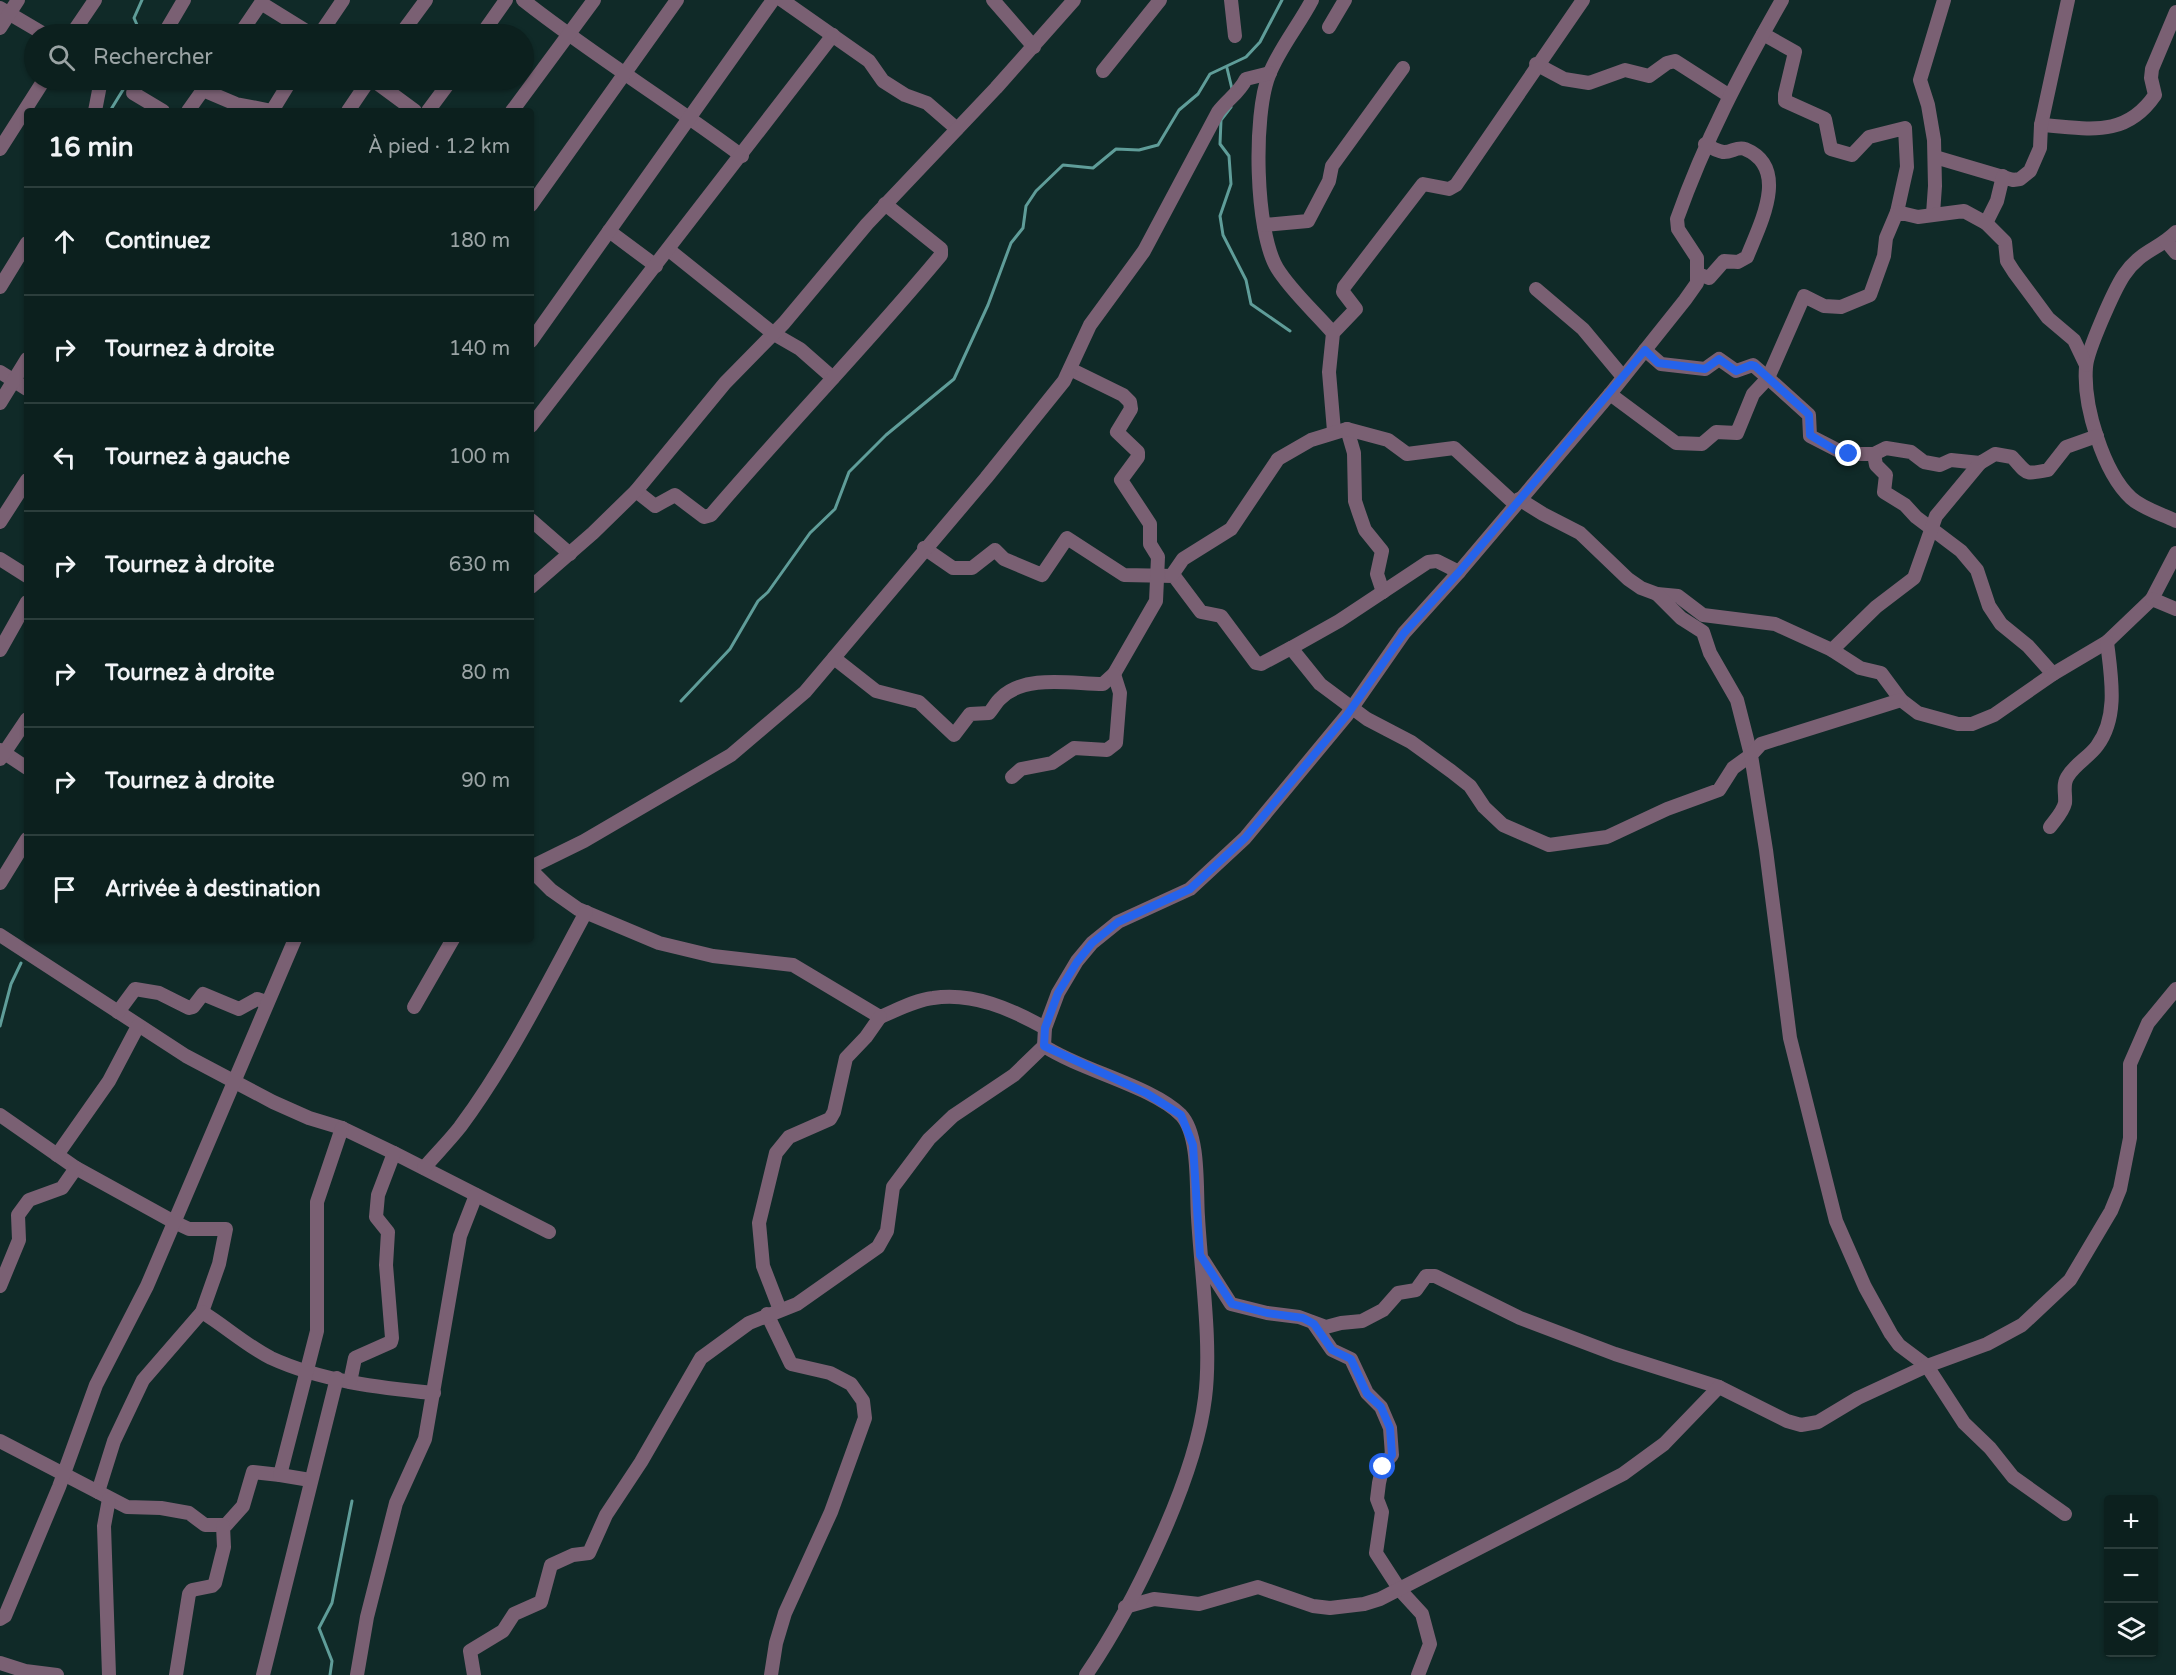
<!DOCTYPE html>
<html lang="fr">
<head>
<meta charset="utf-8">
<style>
	body { margin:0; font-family:"Varela Round",sans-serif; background:#152827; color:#f1f3f6 }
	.controls { position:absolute; right:18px; bottom:18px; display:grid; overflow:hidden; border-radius:6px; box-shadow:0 2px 4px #0004 }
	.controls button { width:54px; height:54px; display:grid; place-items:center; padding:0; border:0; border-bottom:2px solid #2c3e3c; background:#0c201e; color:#f1f3f6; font:30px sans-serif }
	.stop { position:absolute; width:18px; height:18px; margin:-14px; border:4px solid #2563eb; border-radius:50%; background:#fff }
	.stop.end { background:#2563eb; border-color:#fff; box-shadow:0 2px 6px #0008 }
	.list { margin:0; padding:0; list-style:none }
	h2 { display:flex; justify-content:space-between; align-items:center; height:78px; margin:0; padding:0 24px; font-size:26px }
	h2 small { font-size:20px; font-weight:400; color:#9aa3a4 }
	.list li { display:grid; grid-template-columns:39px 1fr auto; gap:18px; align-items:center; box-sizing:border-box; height:108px; padding:0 24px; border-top:2px solid #2c3e3c }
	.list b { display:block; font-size:22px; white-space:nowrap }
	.list em { font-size:20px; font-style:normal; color:#9aa3a4 }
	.icon { flex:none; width:33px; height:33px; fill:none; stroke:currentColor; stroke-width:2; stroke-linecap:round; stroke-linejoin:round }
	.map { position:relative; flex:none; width:2176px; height:1675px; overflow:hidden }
	.search { position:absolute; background:#0c201e; box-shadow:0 2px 4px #0004; left:24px; top:24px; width:510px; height:66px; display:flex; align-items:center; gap:15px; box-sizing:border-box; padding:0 21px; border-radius:33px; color:#9aa3a4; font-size:22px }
	.panel { position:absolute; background:#0c201e; box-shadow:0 2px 4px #0004; left:24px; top:108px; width:510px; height:834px; border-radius:6px }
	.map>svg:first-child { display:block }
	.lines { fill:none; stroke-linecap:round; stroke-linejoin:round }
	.stream { stroke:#5f9d99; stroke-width:3 }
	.minor { stroke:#7a6073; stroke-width:14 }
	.route { stroke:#2563eb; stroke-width:8 }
</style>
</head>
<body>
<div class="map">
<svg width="2176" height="1675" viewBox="0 0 2176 1675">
	<rect width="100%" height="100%" fill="#102a28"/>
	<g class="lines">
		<!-- stream -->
		<g class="stream">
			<path d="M141,34L134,18L142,0"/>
			<path d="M1227,68L1232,89"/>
			<path d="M1231,107L1221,120L1220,144L1229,156L1231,184L1220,216L1223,235L1246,280L1251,304L1290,331"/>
			<path d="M110,111L129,80"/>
			<path d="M681,701L730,649L758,601L768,592L810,533L835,509L849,472L886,435L954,379L988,305L1011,243L1023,228L1026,206L1036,191L1063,165L1093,168L1116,149L1139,150L1158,145L1179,110L1198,94L1210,74L1246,57L1260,42L1282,0"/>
			<path d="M0,1026L11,984L21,963"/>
			<path d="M330,1675L332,1661L319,1628L332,1603L352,1501"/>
		</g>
		<!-- minor -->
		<g class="minor">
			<path d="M523,0C594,56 670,102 742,156"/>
			<path d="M782,0L869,61L883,81L905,95L927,103L957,129"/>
			<path d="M993,0L1034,47"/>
			<path d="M1231,0L1235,36"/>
			<path d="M1312,0C1299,25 1279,49 1269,75C1253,115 1255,231 1277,268C1291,291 1315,312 1333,333"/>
			<path d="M0,8L44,34"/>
			<path d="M1329,27L1345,0"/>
			<path d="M0,28L18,0"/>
			<path d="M72,34L95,0"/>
			<path d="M164,34L184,0"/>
			<path d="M240,34L261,3L311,34"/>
			<path d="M320,34L343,0"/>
			<path d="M401,34L426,0"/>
			<path d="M482,34L506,0"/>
			<path d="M1763,34L1795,52L1785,94V101L1825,119L1831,149L1852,155L1869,137L1905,128L1907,167L1897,212"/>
			<path d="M1536,64L1564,79L1589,83L1625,70L1649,76L1667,63L1675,61L1728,95"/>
			<path d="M1103,71L1160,0"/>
			<path d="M139,80L133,93L163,111"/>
			<path d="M373,80L415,111"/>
			<path d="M203,90L236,104L272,111"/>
			<path d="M95,111L101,80"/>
			<path d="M188,111L210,80"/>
			<path d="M272,111L291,80"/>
			<path d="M348,111L369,80"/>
			<path d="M428,111L451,80"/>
			<path d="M512,111L594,0"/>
			<path d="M2041,125C2087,128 2125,139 2155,95L2151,78L2152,69L2176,12"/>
			<path d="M0,149L44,80"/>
			<path d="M1935,157L2013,180L2020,179L2030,171L2040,148L2041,125L2068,0"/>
			<path d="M531,205L677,0"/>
			<path d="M1933,214L1935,186L1934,140L1928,105L1920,80L1944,0"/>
			<path d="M1986,223L1997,201L2003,176"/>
			<path d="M1264,225L1308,221L1329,181L1332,166L1403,68"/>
			<path d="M609,231L656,266"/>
			<path d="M2176,232C2158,250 2141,250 2124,275C2114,290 2087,351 2086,367C2083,405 2103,472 2131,498C2143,509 2162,514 2176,521"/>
			<path d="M2166,241L2176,253"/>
			<path d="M669,250L774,334L800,349L833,378"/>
			<path d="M1698,274L1709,278L1724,261L1738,262L1747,257C1759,226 1791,168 1745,149C1737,146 1731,153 1723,152C1717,151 1710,147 1705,144"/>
			<path d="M0,287L27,243"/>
			<path d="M1536,289L1583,329L1623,377"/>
			<path d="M531,341L773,0"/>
			<path d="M2086,365L2074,340L2048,318L2014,272L2007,261L2005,242L1986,223L1964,211L1918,217L1897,212L1886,238L1884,256L1870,295L1841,307L1824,306L1804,296L1768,378L1809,415L1810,436L1845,454H1874L1886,448L1911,452L1924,462L1940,465L1951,460L1980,463L1995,454L2012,457C2028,474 2024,475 2048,470L2066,447L2097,436"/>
			<path d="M0,372L27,389"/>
			<path d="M1610,394L1676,443L1702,444L1716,432L1737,433L1753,394L1768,378L1753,365L1736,371L1719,359L1705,369L1661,364L1645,350"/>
			<path d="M0,403L27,359"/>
			<path d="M531,426L833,35"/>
			<path d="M1347,429L1354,453L1355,501L1359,513L1365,530L1382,551L1377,574L1383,592"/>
			<path d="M1334,431L1329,372L1333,333L1356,309L1343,292L1344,287L1423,184L1449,189L1456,185L1583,0"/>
			<path d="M1874,454L1876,465L1886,475L1884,492L1905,505L1916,517L1961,551L1977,570L1989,606L2001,624L2028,646L2053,674"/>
			<path d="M636,491L655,506L675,495L704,517L711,515C786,427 867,344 941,255V249L885,204"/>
			<path d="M1519,499L1543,514L1580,533L1628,579L1641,588L1657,594L1678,596L1703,615L1775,624L1832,650L1860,668L1881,673L1901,700L1918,713L1958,724H1972L1994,715L2053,674L2107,642L2152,599L2176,553"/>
			<path d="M531,520L570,554"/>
			<path d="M0,522L27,480"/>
			<path d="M924,548L953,568H972L995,550L1004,559L1042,575L1067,538L1124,575L1174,576L1201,612L1221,616L1256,663L1261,664L1291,648L1320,684L1367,719L1411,742L1451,771L1470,786L1484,807L1503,825L1549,845L1607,837L1667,809L1719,790L1733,768L1751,755L1737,700L1710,653L1703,632L1681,618L1657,594"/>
			<path d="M0,559L27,576"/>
			<path d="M1172,575L1183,559L1231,529L1278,459L1311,440L1347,429L1388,440L1407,454L1454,448L1515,504"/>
			<path d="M531,587L593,533L636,491L725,383L784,323L867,224L996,88L1074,0"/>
			<path d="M2152,599L2176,609"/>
			<path d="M1291,648L1339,621L1428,562L1437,561L1459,572"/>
			<path d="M0,650L27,602"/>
			<path d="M1832,650L1876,607L1914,578L1936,516L1980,463"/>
			<path d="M834,658L876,691L919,702L954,735L970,714L989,713C993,709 996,702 1001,698C1025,674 1072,684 1103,684L1114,674L1156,601L1158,557L1150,544V524L1121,480L1138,457V452L1117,432L1131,409L1130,402L1123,395L1070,369"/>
			<path d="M1901,700L1761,744L1751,755L1766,850L1790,1038L1836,1221L1865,1287L1891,1334L1899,1345L1927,1366L1964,1423L1990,1448L2013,1477L2065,1514"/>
			<path d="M0,750L27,768"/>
			<path d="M0,759L27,719"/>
			<path d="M1012,777L1021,769L1052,763L1074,748L1107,750L1116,743L1120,693L1114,674"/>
			<path d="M2050,827C2055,820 2063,812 2065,803C2066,794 2062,784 2068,776C2075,764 2089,757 2097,746C2119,717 2111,676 2107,642"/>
			<path d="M531,867L584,841L731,755L805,692L986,478L1064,381L1090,325L1144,251L1218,112C1228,99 1239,93 1246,79L1270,73"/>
			<path d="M531,870L551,890L578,909L659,943L713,956L793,965L880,1017C897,1010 915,1000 933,998C973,992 1011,1009 1045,1028"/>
			<path d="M0,883L27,839"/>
			<path d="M0,935L186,1056L273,1102L309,1118L342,1128L394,1153L549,1232"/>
			<path d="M414,1007L453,939"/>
			<path d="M118,1012L135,989L159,993L189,1008L193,1007L203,994L239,1009L257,999L266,1002"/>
			<path d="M0,1115L76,1168L174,1222L189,1229H226L219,1264L202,1312L143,1380L114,1441L98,1492"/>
			<path d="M57,1155L109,1081L138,1026"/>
			<path d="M424,1168C436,1154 449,1141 460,1127C509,1061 547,984 586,912"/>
			<path d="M1203,1260L1231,1304L1267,1313L1299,1317L1326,1327L1341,1323L1362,1321L1383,1310L1398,1293L1416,1290L1426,1276H1435L1520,1318L1615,1354L1719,1387L1787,1421L1801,1425L1818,1422L1858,1398L1927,1366L1987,1344L2022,1325L2070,1280L2111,1211L2120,1189L2130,1138V1064L2148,1023L2176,989"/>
			<path d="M0,1286L19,1240L18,1215L29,1200L62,1188L76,1168"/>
			<path d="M780,1310L763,1266L759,1223L776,1153L789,1137L830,1119L834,1112L846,1058L866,1037L880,1017"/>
			<path d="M202,1312C225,1326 247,1346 271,1358C321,1381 380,1388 434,1393"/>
			<path d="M767,1314L791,1364L830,1373L851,1384L863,1401L865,1418L831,1512L785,1613L776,1643L771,1675"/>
			<path d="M1314,1324L1332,1350L1351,1359L1367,1393L1381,1407L1390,1428L1392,1455L1383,1465L1379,1483L1377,1499L1382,1512L1376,1553L1400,1590L1422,1614L1430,1644L1418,1675"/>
			<path d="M350,1382L355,1358L391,1342L392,1338L386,1265L388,1232L376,1217L378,1195L394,1153"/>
			<path d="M0,1441L127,1507L161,1508L189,1513L205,1525H226L243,1506L253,1472L280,1475L317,1331V1202L342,1128"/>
			<path d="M280,1475L310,1480"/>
			<path d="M1125,1607L1154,1599L1199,1604L1258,1587L1313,1606L1330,1608L1364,1604L1380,1599L1623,1474L1664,1444L1719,1387"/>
			<path d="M0,1619L5,1616L59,1487L96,1385L147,1286L295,939"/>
			<path d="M0,1663L25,1671L57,1675"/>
			<path d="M109,1675L104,1526L109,1499"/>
			<path d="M176,1675L189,1594L192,1590L212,1586L215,1583L224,1547L223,1526"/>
			<path d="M263,1675L337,1378"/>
			<path d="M357,1675L367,1617L396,1503L425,1439L460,1236L476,1195"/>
			<path d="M474,1675L470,1651L503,1631L514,1614L541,1602L551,1565L573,1555L589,1553L606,1515L641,1462L701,1358L749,1323L797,1304L878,1247L887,1231L893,1187L929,1139L953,1116L1014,1075L1044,1046"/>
			<path d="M1086,1675C1133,1606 1195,1480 1205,1398C1212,1344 1201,1272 1198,1217C1196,1190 1200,1135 1181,1115C1152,1086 1082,1071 1044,1046L1045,1028L1058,993L1077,961L1092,943L1118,922L1190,889L1245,838L1347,715L1404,633L1459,572L1610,394L1685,300L1697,283V258L1678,229L1677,219C1705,140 1741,72 1782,0"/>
		</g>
	</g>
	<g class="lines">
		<!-- route -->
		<path class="route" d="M1383,1467L1392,1455L1390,1428L1381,1407L1367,1394L1351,1359L1332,1350L1314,1324L1303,1318L1267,1313L1232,1304L1200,1255L1193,1145L1181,1115L1146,1093L1044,1046L1045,1028L1058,993L1077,962L1092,943L1118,922L1190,889L1245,838L1347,715L1404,633L1459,572L1645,350L1658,363L1705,369L1719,359L1736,371L1751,365L1755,366L1805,411L1809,415L1810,435L1835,450L1849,454"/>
	</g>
</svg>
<div class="controls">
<button>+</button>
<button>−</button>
<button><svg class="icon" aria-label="layers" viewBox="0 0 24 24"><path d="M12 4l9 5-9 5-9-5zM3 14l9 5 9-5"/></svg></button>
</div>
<div class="stop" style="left:1383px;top:1467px"></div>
<div class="stop end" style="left:1849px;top:454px"></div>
<div class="search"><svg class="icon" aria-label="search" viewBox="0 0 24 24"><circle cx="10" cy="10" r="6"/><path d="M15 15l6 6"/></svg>Rechercher</div>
<section class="panel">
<h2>16 min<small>À pied · 1.2 km</small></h2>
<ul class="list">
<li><svg class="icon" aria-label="ahead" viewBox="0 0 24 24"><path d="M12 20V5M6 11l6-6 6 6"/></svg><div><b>Continuez</b></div><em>180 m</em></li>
<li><svg class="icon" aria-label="right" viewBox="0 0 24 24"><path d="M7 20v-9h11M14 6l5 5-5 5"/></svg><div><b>Tournez à droite</b></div><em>140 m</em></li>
<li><svg class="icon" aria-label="left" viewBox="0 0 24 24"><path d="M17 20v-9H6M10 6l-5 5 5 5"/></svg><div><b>Tournez à gauche</b></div><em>100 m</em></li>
<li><svg class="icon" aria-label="right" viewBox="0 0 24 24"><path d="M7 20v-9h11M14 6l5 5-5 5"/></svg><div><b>Tournez à droite</b></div><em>630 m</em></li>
<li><svg class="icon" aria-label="right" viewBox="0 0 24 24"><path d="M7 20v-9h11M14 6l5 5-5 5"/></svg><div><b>Tournez à droite</b></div><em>80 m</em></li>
<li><svg class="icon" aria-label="right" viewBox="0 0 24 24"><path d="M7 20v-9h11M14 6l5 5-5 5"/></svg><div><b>Tournez à droite</b></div><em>90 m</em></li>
<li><svg class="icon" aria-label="arrive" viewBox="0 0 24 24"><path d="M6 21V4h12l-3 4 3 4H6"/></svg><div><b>Arrivée à destination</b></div></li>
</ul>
</section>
</div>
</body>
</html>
